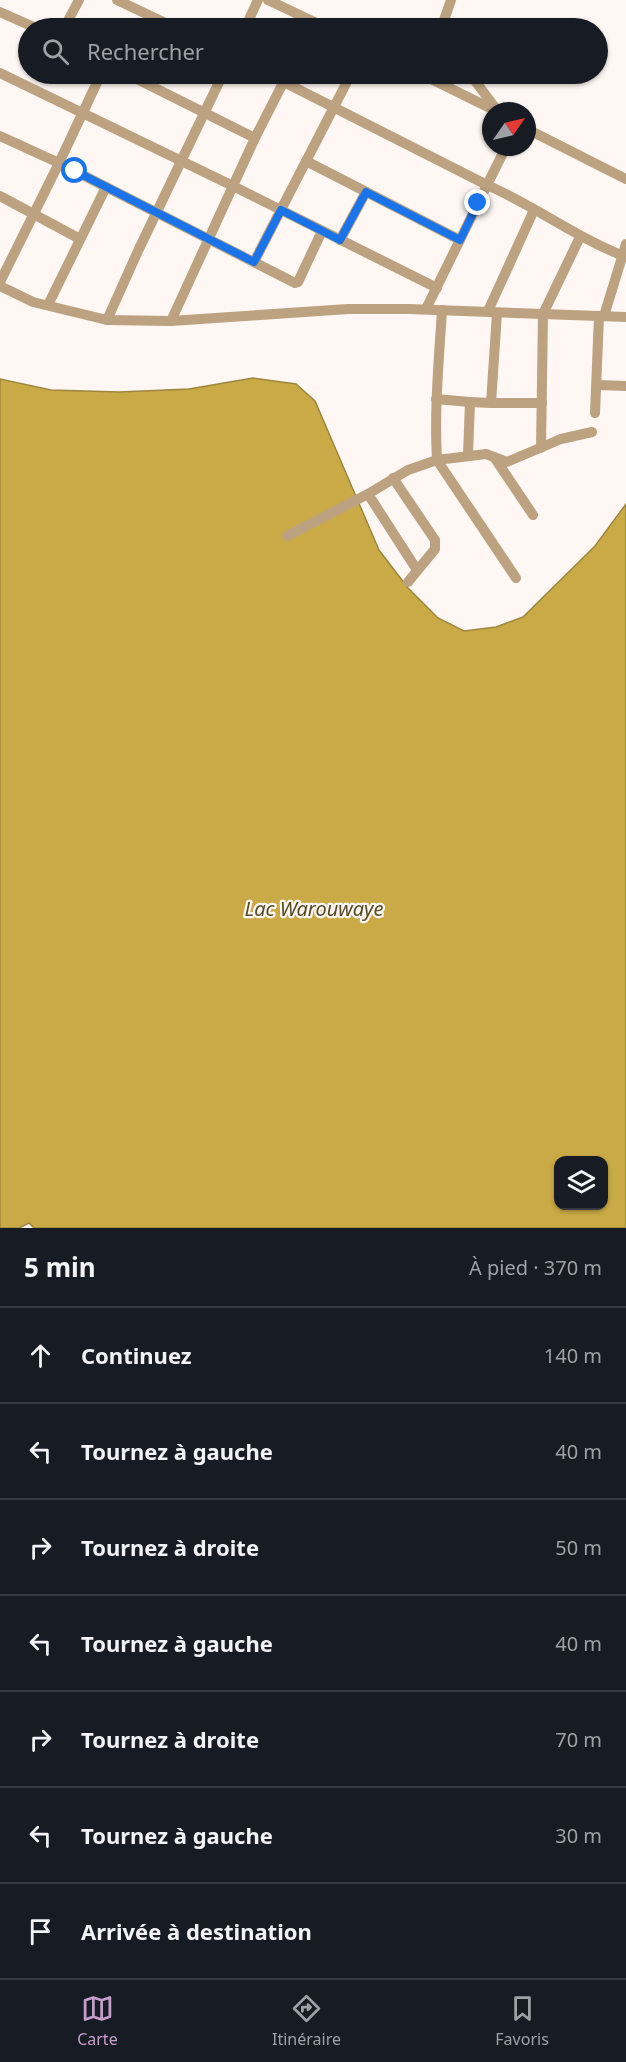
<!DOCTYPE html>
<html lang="fr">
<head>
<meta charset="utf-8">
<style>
	body { margin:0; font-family:"Noto Sans",sans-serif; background:#242831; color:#f1f3f6 }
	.controls { position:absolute; right:18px; bottom:18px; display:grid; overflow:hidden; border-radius:12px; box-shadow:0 2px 4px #0004 }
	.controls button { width:54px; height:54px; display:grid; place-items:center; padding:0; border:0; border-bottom:2px solid #363941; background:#171b24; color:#f1f3f6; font:30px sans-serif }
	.compass { position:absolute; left:482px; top:102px; width:54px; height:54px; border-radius:50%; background:#171b24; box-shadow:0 2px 4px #0004; rotate:56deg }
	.stop { position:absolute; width:18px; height:18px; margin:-14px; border:4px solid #1a73e8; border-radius:50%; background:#fff }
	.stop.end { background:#1a73e8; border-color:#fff; box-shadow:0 2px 6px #0008 }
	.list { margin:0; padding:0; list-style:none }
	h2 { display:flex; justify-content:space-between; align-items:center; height:78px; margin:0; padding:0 24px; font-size:26px }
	h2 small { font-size:20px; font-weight:400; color:#9ea1a6 }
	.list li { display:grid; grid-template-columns:39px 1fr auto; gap:18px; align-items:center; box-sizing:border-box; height:96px; padding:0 24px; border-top:2px solid #363941 }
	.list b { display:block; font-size:22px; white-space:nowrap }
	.list em { font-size:20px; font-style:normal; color:#9ea1a6 }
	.icon { flex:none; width:33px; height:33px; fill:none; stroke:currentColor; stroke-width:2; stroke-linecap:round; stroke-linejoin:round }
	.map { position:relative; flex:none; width:626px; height:1228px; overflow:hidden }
	.search { position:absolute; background:#171b24; box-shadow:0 2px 4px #0004; left:18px; right:18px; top:18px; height:66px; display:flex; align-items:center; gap:15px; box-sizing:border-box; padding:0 21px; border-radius:33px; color:#9ea1a6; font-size:22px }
	.sheet { height:750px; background:#171b24 }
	nav { display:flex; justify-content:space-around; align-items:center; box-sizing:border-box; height:84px; border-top:2px solid #363941; background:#171b24; font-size:16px; color:#9ea1a6 }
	nav a { display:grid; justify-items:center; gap:3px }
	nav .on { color:#c69dce }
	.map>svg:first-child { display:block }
	.water { fill:#caaa46; stroke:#9f863f; stroke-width:1.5; fill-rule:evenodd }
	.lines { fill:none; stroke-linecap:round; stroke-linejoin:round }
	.minor { stroke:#bca280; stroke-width:10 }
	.route { stroke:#1a73e8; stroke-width:8 }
	.labels { text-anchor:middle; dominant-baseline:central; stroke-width:4.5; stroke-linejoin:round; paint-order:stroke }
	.water-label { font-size:20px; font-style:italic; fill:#584a21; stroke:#fef7f3 }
</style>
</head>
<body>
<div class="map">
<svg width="626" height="1228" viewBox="0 0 626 1228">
	<rect width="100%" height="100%" fill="#fef7f3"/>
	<!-- water -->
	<path class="water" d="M253,378L296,384L315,401L379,550L408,588L438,618L464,631L496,627L523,617L595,546L626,504V1228H34L29,1223L19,1228H0V379L51,390L119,392L189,389ZM558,1160H604V1206H558Z"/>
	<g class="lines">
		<!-- minor -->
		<g class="minor">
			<path d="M117,0L176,28"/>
			<path d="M268,0L327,28"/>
			<path d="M0,12L36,28"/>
			<path d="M64,28L79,0"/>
			<path d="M245,28L258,0"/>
			<path d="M445,28L443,23L451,0"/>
			<path d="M0,73L233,186L437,288"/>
			<path d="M127,74L255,138"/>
			<path d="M268,74L487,185L426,309"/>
			<path d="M421,74L496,111"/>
			<path d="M470,74L496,109"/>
			<path d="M527,129L626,179"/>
			<path d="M0,136L59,163L101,74"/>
			<path d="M506,147L487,185C535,206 577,238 626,257"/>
			<path d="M306,161L460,240"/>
			<path d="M0,196L80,239"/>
			<path d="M340,240L366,192"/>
			<path d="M254,262L351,74"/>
			<path d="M0,282L59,163L295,283L298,282L322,231"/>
			<path d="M0,286L33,302L107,320L171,321L348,309H409L626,317"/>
			<path d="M48,305L106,187"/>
			<path d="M442,310C439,360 434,410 437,460L486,454L507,462L561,439L592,432"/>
			<path d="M488,311L534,210"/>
			<path d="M604,316L626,244"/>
			<path d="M107,320L138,251L223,74"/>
			<path d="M171,321L255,138L284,81"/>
			<path d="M597,385L626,386"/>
			<path d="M436,399L470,402"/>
			<path d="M491,403H542"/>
			<path d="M595,413L599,316"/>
			<path d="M541,448L543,314L580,237"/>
			<path d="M468,455L470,402L491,403L497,313"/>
			<path d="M494,457L533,515"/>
			<path d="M393,478L435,540V549L408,582"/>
			<path d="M368,494L417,570"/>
			<path d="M287,536L368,494L408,470L437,460L516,578"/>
		</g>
	</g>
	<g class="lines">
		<!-- route -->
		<path class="route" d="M75,171L254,262L281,210L340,240L366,192L460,240L478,203"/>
	</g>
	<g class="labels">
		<!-- water labels -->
		<g class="water-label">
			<text x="314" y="908">Lac Warouwaye</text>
		</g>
	</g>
</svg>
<div class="controls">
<button><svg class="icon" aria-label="layers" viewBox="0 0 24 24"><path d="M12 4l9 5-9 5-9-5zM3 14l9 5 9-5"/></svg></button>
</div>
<svg class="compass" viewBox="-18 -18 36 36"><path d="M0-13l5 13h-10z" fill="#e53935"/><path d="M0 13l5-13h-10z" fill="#9ea1a6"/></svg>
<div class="stop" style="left:75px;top:171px"></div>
<div class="stop end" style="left:478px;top:203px"></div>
<div class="search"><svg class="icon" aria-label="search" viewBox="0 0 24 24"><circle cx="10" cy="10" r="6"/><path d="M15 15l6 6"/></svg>Rechercher</div>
</div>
<section class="sheet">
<h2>5 min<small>À pied · 370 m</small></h2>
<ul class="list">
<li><svg class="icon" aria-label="ahead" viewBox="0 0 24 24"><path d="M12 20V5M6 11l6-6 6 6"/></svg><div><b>Continuez</b></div><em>140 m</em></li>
<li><svg class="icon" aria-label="left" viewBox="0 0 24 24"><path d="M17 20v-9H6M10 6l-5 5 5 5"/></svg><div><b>Tournez à gauche</b></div><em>40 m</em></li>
<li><svg class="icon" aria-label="right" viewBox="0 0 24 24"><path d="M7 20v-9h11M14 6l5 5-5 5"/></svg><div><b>Tournez à droite</b></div><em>50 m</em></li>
<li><svg class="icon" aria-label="left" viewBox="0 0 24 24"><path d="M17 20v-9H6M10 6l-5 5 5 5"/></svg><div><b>Tournez à gauche</b></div><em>40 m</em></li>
<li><svg class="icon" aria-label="right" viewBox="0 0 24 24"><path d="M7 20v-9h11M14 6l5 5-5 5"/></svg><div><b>Tournez à droite</b></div><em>70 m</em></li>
<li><svg class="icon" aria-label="left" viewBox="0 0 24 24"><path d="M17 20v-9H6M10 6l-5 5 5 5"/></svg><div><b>Tournez à gauche</b></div><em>30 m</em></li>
<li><svg class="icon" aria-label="arrive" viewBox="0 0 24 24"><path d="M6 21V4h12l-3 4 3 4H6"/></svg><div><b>Arrivée à destination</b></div></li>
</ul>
</section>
<nav>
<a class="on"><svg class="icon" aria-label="map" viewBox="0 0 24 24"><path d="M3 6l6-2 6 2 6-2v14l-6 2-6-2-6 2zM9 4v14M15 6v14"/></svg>Carte</a>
<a><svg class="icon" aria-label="directions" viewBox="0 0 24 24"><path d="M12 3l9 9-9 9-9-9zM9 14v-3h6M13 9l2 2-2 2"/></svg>Itinéraire</a>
<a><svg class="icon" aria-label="saved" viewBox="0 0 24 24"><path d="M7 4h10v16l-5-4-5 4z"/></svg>Favoris</a>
</nav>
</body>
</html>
